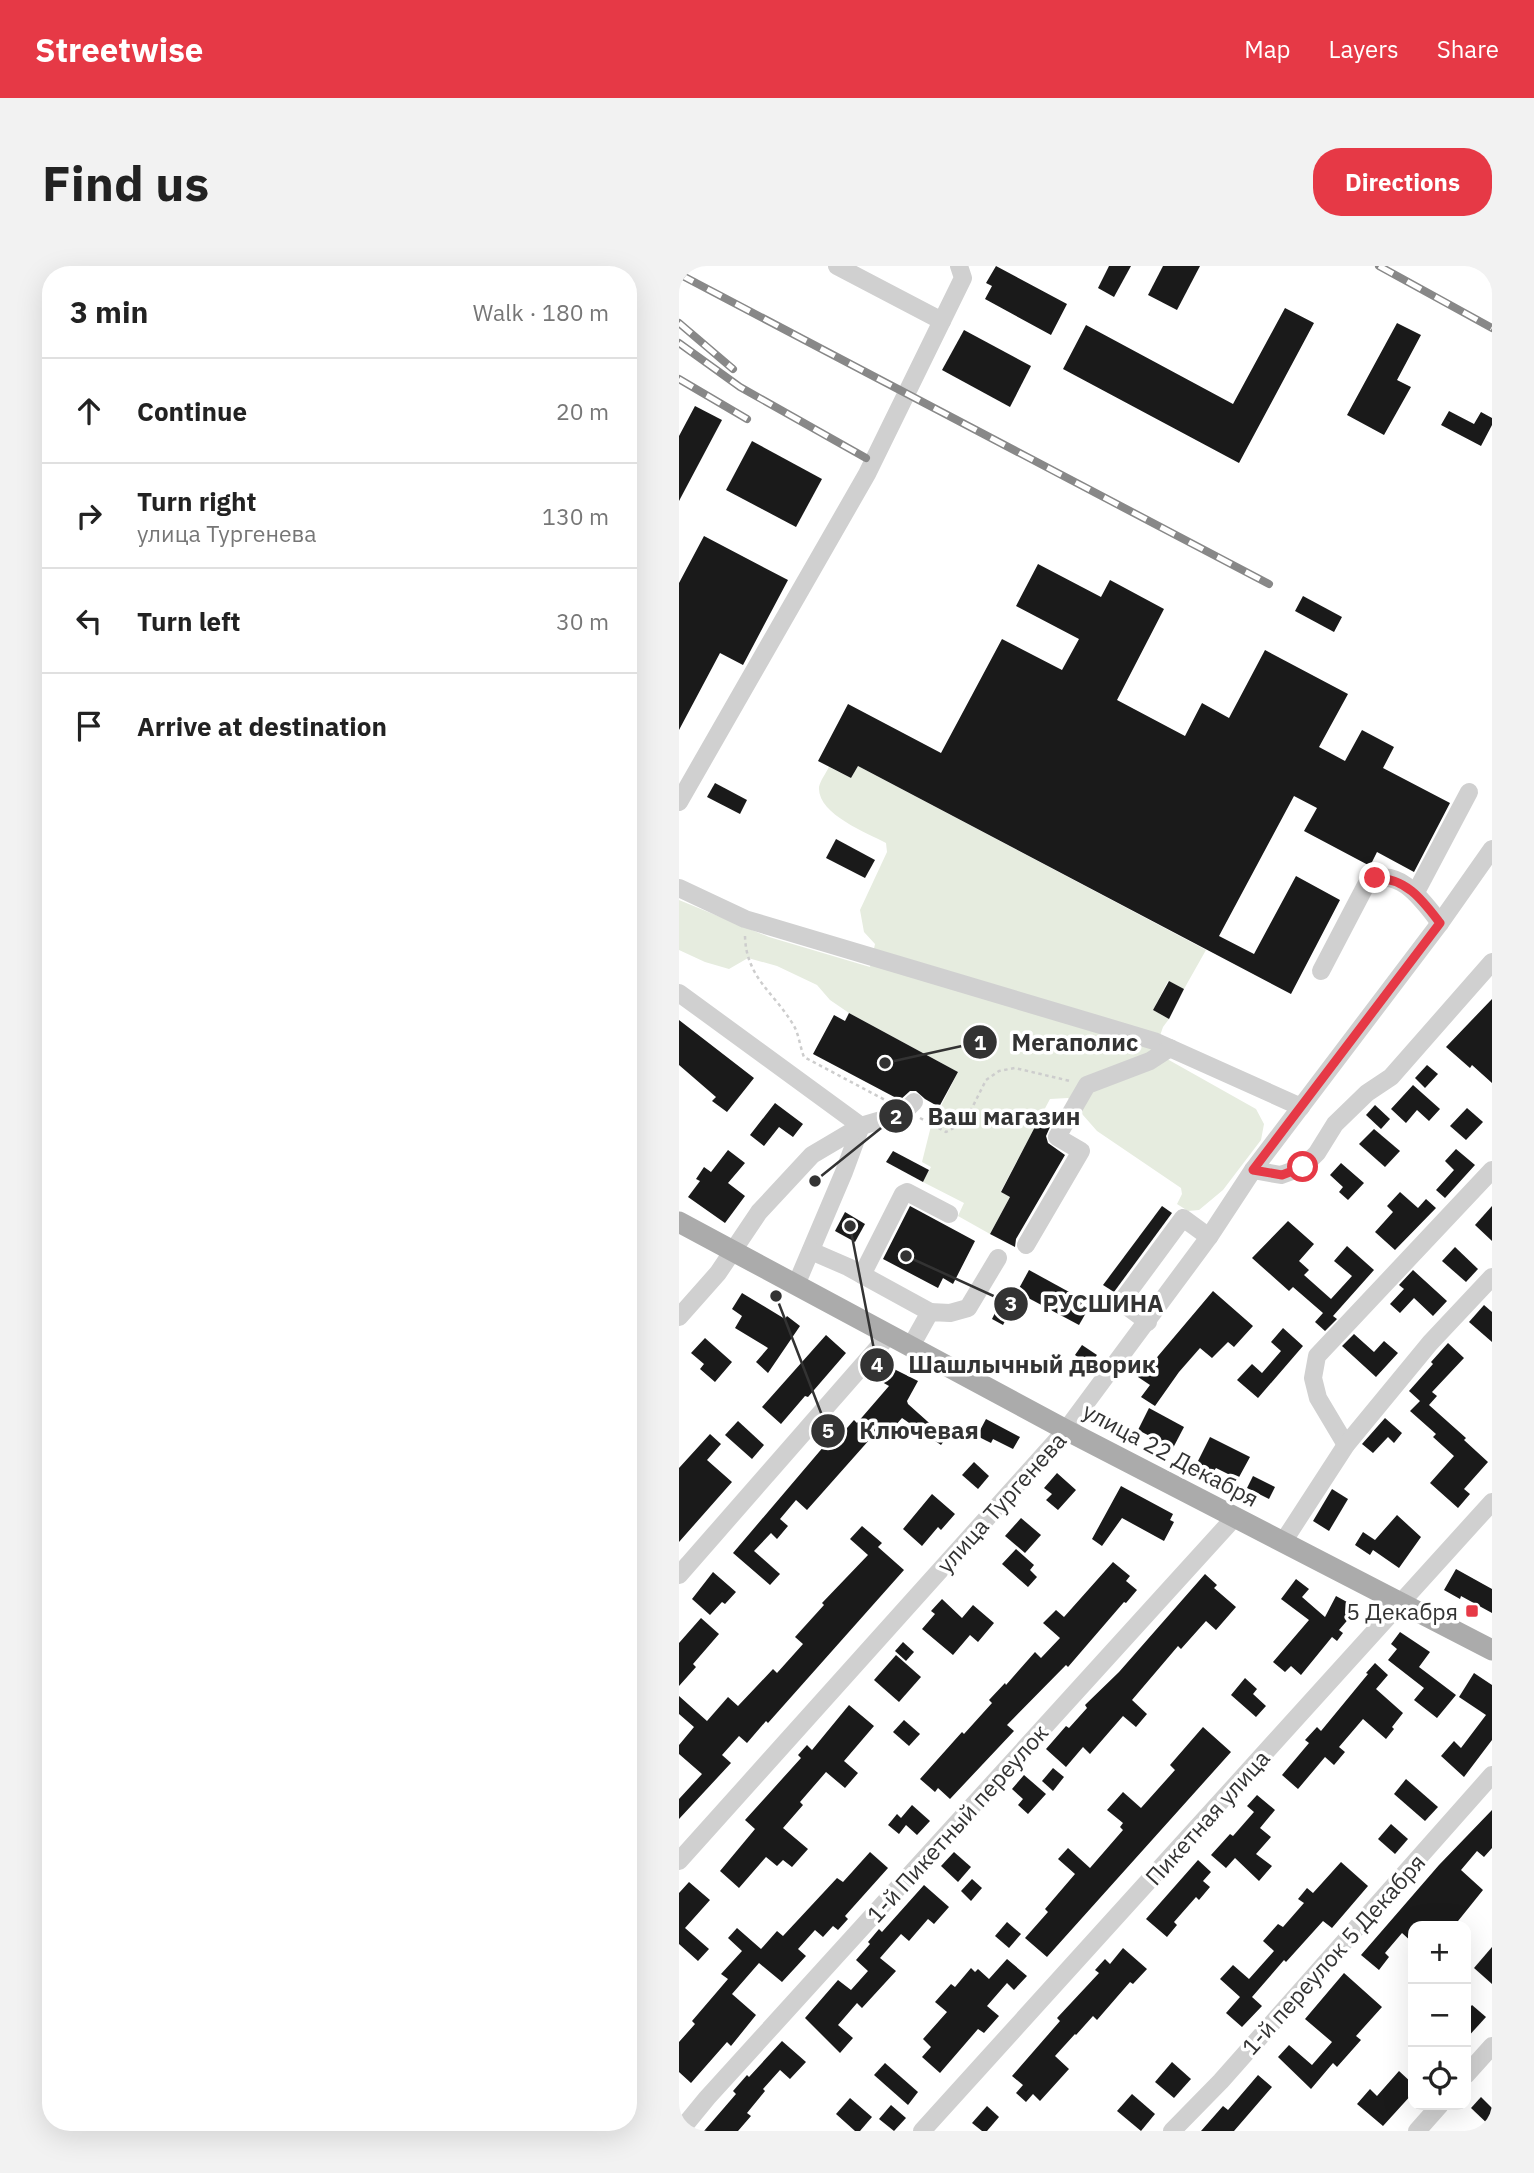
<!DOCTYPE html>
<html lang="en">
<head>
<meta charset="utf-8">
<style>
	body { margin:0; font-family:"IBM Plex Sans",sans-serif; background:#f2f2f2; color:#222 }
	.controls { position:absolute; right:21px; bottom:21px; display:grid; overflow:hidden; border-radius:14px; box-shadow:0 7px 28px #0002 }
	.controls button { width:63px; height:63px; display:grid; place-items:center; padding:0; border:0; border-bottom:2px solid #e0e0e0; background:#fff; color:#222; font:35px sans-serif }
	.stop { position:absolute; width:21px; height:21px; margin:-16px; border:5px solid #e63946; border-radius:50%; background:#fff }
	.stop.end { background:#e63946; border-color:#fff; box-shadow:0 2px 7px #0008 }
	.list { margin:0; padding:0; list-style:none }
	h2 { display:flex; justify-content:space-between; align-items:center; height:91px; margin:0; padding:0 28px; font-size:30px }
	h2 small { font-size:23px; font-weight:400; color:#767676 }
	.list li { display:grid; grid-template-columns:46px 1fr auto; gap:21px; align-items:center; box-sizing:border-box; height:105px; padding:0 28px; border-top:2px solid #e0e0e0 }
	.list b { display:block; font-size:26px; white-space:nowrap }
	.list p { margin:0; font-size:23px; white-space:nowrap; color:#767676 }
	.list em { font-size:23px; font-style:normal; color:#767676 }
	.icon { flex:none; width:38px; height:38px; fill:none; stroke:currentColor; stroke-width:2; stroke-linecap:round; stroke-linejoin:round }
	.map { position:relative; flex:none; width:813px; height:1865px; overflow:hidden; border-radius:28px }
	header { display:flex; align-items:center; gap:42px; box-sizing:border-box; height:98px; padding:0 35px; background:#e63946; color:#fff }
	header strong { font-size:33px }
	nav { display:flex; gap:38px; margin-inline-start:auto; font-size:24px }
	.intro { display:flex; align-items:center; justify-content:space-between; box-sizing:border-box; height:168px; padding:0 42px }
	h1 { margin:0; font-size:49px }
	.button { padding:18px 32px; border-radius:28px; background:#e63946; color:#fff; font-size:24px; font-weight:700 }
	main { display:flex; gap:42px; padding:0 42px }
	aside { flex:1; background:#fff; border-radius:28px; box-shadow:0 7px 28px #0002 }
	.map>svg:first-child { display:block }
	.green { fill:#e6ecdf }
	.building { fill:#1a1a1a }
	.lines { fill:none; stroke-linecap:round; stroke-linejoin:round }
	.path { stroke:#cdcdcd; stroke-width:2.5; stroke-dasharray:3.5 3.5; stroke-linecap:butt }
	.minor { stroke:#d0d0d0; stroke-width:18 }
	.major { stroke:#ababab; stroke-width:21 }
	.rail-casing { stroke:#888; stroke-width:8 }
	.rail { stroke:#fff; stroke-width:5; stroke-dasharray:16; stroke-linecap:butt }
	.route { stroke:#e63946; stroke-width:9 }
	.poi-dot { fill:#e63946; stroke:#fff; stroke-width:2.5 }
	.labels { text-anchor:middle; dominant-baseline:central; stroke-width:7; stroke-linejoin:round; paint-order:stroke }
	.street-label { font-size:23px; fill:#333; stroke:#fff }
	.poi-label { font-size:23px; fill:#333; stroke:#fff; text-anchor:end }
	.leader { fill:none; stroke:#333; stroke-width:2.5 }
	.callout-dot { fill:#333; stroke:#fff; stroke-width:2.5 }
	.mark-label { font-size:21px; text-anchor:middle; font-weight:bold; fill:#fff }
	.callout-label { font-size:24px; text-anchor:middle; font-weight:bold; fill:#333; stroke:#fff; stroke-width:7; stroke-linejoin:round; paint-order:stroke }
</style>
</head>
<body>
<header>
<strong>Streetwise</strong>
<nav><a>Map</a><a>Layers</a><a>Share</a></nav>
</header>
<div class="intro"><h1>Find us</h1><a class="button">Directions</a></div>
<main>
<aside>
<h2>3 min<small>Walk · 180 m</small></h2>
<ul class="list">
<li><svg class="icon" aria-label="ahead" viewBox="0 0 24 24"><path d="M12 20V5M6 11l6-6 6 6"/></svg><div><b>Continue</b></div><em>20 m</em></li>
<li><svg class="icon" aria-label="right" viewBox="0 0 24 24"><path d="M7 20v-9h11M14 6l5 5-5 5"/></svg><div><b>Turn right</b><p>улица Тургенева</p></div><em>130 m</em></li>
<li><svg class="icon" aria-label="left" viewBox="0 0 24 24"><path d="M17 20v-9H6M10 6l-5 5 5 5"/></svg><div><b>Turn left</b></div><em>30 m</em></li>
<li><svg class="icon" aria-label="arrive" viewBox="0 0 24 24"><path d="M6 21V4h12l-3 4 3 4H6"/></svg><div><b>Arrive at destination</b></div></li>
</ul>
</aside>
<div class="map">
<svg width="813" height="1865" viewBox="0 0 813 1865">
	<rect width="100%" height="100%" fill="#fff"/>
	<!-- green -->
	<path class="green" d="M179,500L527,684L505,723L489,715L474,744L490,753L484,761L476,784L481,789L577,843L585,858L582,874L544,924L520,944L509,945L498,938L503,928L502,922L418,865L389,832L371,833L322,925L331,931L311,968L279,950L285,937L244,916L252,901L243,896L252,860L279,806L170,747L151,734L138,719L98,700L69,692L50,703L26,696L0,684V634L90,671L191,701L196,678L185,666L181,644L208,586L207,577C188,567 138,548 140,521C141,515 147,507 150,501L172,512Z"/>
	<!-- building -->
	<g class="building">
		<path d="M317,0L388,38L372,69L306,33L313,20L307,17Z"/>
		<path d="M430,0H452L435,31L419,22Z"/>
		<path d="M484,0H521L498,44L469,29Z"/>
		<path d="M606,42L635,57L560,197L384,103L407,59L554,138Z"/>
		<path d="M718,57L742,69L718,114L732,121L705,169L668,149Z"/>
		<path d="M285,64L352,100L331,141L263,104Z"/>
		<path d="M16,140L43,154L0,235V170Z"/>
		<path d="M770,145L795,158L802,146L813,152V159L802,180L762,159Z"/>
		<path d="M73,175L143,213L117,261L47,224Z"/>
		<path d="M25,270L109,314L64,399L41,387L0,464V317Z"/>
		<path d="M359,298L422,331L431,314L485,343L438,434L506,470L523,437L550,452L586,384L669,428L640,481L666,495L683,464L715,481L704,502L771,537L735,606L698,586L691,600L625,565L638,542L615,530L540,670L575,688L617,610L661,634L612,728L179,500L172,512L139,495L169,438L262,487L323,373L383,404L400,373L337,340Z"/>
		<path d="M624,330L663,351L655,366L616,345Z"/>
		<path d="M36,517L68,534L61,548L28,531Z"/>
		<path d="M157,573L196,594L186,612L147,592Z"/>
		<path d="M490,715L505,723L490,753L474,744Z"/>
		<path d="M813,733V817L793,799L791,802L767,781Z"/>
		<path d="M170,747L279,806L260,841L246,833L237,825H231L221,834L134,788L155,749L166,755Z"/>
		<path d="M0,754L75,812L48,846L33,835L37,831L0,799Z"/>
		<path d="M748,799L759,808L746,822L736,812Z"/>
		<path d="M734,819L761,843L750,855L738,844L727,857L712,843Z"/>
		<path d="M96,837L124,858L114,871L100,861L85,880L71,869Z"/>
		<path d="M696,839L711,853L702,863L687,849Z"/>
		<path d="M788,842L804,856L787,874L771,860Z"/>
		<path d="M359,855L371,861L367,870L369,877L386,889L337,973L336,981L311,968L331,931L322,926Z"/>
		<path d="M695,863L721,885L706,901L680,878Z"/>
		<path d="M777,883L796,899L766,932L757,924L775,904L766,895Z"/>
		<path d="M49,884L66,897L49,917L66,930L46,957L9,931L21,915L17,913L25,901L32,906Z"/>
		<path d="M214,885L250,904L244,916L207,896Z"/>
		<path d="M662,897L685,917L669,934L660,926L664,921L651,909Z"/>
		<path d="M721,926L739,942L747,933L757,942L716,984L696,966L714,946L708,940Z"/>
		<path d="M231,940L296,975L274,1018L264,1012L259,1022L204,993Z"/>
		<path d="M483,940L493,947L435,1026L424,1019Z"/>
		<path d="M813,940V975L796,959Z"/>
		<path d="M166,946L186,958L176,976L156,965Z"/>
		<path d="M609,955L635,978L620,995L630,1004L625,1009L652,1033L673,1010L655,995L668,980L695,1004L654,1050L658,1053L646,1065L636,1056L644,1047L614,1021L610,1025L573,992Z"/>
		<path d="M776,981L799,1003L787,1016L763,995Z"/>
		<path d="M350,1004L412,1038L400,1059L338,1026Z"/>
		<path d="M734,1004L768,1035L754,1050L735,1032L721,1047L711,1038L725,1023L720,1019Z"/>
		<path d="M534,1025L574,1060L555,1081L549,1076L533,1092L521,1082L500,1106L476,1140L462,1131L471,1119L459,1111L471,1094L474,1096Z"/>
		<path d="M63,1027L106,1053L108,1050L121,1060L89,1107L77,1096L89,1082L56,1062L63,1050L53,1043Z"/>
		<path d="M321,1037L332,1043L324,1059L313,1053Z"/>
		<path d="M805,1039L813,1046V1076L790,1056Z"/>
		<path d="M604,1062L624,1080L579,1132L558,1114L573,1098L583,1107L602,1085L592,1076Z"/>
		<path d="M675,1068L695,1086L705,1075L719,1087L697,1111L663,1080Z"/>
		<path d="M147,1069L167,1087L129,1131L126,1130L102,1158L83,1141Z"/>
		<path d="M26,1072L53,1096L36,1116L21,1103L25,1098L12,1087Z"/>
		<path d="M769,1077L785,1092L753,1126L758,1130L750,1139L787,1172L785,1174L809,1196L785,1223L791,1228L779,1242L751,1217L775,1190L754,1171L757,1168L731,1145L741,1135L730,1125L754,1098L752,1096Z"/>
		<path d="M403,1079L418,1089L410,1099L396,1089Z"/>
		<path d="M211,1101L239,1115L228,1135L229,1138L267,1172L262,1179L223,1152L207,1170L199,1164L128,1244L117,1234L101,1253L109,1260L98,1273L92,1267L75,1285L101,1308L91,1319L54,1287L157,1166L161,1170L175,1154L178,1157L210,1120L203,1116Z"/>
		<path d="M470,1142L505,1161L494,1182L459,1164Z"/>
		<path d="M706,1152L723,1167L715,1177L709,1171L694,1187L683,1178Z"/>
		<path d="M307,1153L341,1171L334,1183L314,1173L312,1177L298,1170Z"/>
		<path d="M59,1155L85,1179L73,1193L46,1169Z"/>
		<path d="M31,1168L42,1178L28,1194L53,1216L0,1276V1202Z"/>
		<path d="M531,1171L571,1191L559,1213L537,1202L535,1205L518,1197Z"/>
		<path d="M295,1196L310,1210L299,1223L283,1209Z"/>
		<path d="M378,1207L397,1224L379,1244L367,1234L373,1228L365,1222Z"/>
		<path d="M574,1210L596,1221L590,1233L568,1222Z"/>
		<path d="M442,1220L494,1248L491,1254L495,1256L485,1275L443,1252L423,1280L413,1273Z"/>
		<path d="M653,1223L669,1233L650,1265L634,1255Z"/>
		<path d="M253,1228L276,1248L262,1264L259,1261L243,1280L224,1263Z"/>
		<path d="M718,1249L742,1271L720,1302L694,1284L691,1289L676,1279L684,1266L696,1274Z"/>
		<path d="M342,1252L362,1269L346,1287L326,1270Z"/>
		<path d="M183,1260L203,1277L199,1281L225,1304L89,1457L87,1455L68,1477L60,1470L43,1489L52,1497L0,1553V1533L23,1508L0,1488V1479L15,1461L0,1448V1430L28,1455L49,1431L59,1440L94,1403L98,1407L124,1378L116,1371L145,1339L143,1337L189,1289L171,1273Z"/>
		<path d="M337,1283L355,1299L351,1304L358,1311L349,1321L323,1298Z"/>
		<path d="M434,1296L451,1310L447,1315L458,1324L447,1337L445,1336L389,1401L387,1399L328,1459L335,1465L271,1533L259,1522L256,1526L241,1513L283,1466L285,1468L313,1437L310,1434L326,1417L327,1419L356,1386L362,1392L381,1372L364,1357L377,1344L385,1351Z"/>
		<path d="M777,1303L813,1323V1347L782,1330L781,1333L765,1324Z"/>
		<path d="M34,1306L57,1326L46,1338L43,1336L31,1349L13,1333Z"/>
		<path d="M526,1308L538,1319L535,1322L557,1341L537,1364L527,1355L502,1383L499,1380L453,1434L468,1448L457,1461L444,1450L411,1488L404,1481L387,1501L367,1483L387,1460L390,1462L408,1442L406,1439L440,1406Z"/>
		<path d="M617,1313L630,1323L623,1331L646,1351L657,1330L679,1342L660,1364L664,1367L658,1375L653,1371L622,1409L612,1400L606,1406L594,1396L630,1354L602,1333Z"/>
		<path d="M263,1333L283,1352L294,1339L315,1357L299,1376L291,1369L274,1389L243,1363L256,1348L252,1345Z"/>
		<path d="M22,1352L40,1368L14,1398L17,1401L0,1420V1377Z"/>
		<path d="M721,1366L751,1386L740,1401L777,1429L758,1452L735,1434L745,1422L709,1394L718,1383L712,1378Z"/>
		<path d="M224,1376L235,1386L227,1395L216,1385Z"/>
		<path d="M217,1389L242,1411L220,1436L195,1414Z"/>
		<path d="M696,1397L709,1409L697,1423L724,1447L713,1461L715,1463L707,1473L684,1453L660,1481L666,1486L655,1499L646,1491L619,1523L603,1509L630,1477L626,1474L638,1461L642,1465L689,1408L687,1407Z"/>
		<path d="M795,1407L813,1419V1474L785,1511L762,1490L775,1475L782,1482L807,1449L780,1431Z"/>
		<path d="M566,1412L578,1423L574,1428L587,1440L577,1451L552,1429Z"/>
		<path d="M170,1439L195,1460L165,1495L179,1507L166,1522L147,1506L121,1536L124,1539L104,1562L129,1583L113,1601L104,1594L98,1600L87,1591L60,1622L41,1605L76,1563L66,1554L122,1492L119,1489L128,1479L133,1484Z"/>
		<path d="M225,1454L241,1468L230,1480L214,1466Z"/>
		<path d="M524,1461L552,1486L368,1691L346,1672L369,1646L366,1643L396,1608L379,1593L389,1582L411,1602L444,1564L441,1561L444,1557L428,1544L444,1526L462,1542L496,1504L491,1499Z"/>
		<path d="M374,1502L385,1511L374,1525L363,1515Z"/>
		<path d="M345,1509L367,1528L349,1548L339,1539L344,1533L333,1523Z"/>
		<path d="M727,1513L759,1541L746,1555L715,1528Z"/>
		<path d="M578,1529L596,1544L581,1562L592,1571L577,1588L593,1600L580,1615L556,1592L547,1602L532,1589L551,1568L554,1570L575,1546L568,1540Z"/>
		<path d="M233,1539L251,1555L238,1569L227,1559L220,1568L209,1559L218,1548L222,1552Z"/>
		<path d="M813,1544V1582L805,1591L798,1585L782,1604L804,1624L775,1660H734V1677L723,1667L706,1687L710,1691L700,1704L682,1689L760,1599Z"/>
		<path d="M712,1558L729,1573L716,1588L699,1573Z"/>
		<path d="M191,1586L209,1602L166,1650L169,1653L159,1664L154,1660L144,1671L136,1664L119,1683L127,1690L103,1716L80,1697L53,1728L77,1749L52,1780L48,1776L12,1817L0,1806V1776L16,1758L13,1755L49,1713L42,1708L63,1685L49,1672L58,1662L82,1683L98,1665L104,1670L158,1612L164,1616Z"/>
		<path d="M275,1586L292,1601L279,1616L262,1600Z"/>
		<path d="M519,1594L532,1606L524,1615L531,1621L520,1634L517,1631L495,1656L498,1659L488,1671L467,1653Z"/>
		<path d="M662,1596L689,1620L653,1662L644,1655L607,1696L605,1694L573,1731L583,1740L563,1761L547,1747L561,1731L541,1713L554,1699L570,1713L595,1685L584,1675L599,1658L604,1661L625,1637L619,1633L628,1622L634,1627Z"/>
		<path d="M293,1613L303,1622L292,1635L282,1625Z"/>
		<path d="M10,1616L31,1634L6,1662L30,1683L19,1695L0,1678V1627Z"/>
		<path d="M245,1619L270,1641L255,1658L249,1653L230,1675L222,1668L201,1692L217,1705L183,1742L178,1737L159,1759L174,1772L161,1787L126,1752L159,1714L172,1724L189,1705L177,1694L191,1678L189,1676L200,1663L203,1666Z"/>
		<path d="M328,1656L342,1668L330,1682L316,1670Z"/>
		<path d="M813,1681V1718L795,1702Z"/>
		<path d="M444,1682L468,1703L454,1718L451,1716L418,1754L414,1750L397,1769L396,1768L376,1790L390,1803L361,1835L354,1828L347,1836L337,1827L344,1819L333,1810L381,1755L378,1752L420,1707L416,1704L426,1693L431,1698Z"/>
		<path d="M328,1693L348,1710L335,1724L328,1717L308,1740L320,1750L305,1767L299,1763L261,1807L243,1791L252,1781L244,1773L268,1746L256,1736L272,1718L276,1721L292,1702L296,1706L299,1703L310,1713Z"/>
		<path d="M665,1707L703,1741L677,1770L682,1774L658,1801L654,1797L632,1823L599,1791L610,1779L633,1799L653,1776L626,1753Z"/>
		<path d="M793,1739L807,1751L787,1773V1746Z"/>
		<path d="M103,1775L127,1796L111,1813L101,1804L84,1823L86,1825L68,1847L72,1850L59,1865H25L57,1828L54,1825L68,1809L70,1811Z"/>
		<path d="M493,1796L512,1813L495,1832L476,1816Z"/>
		<path d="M206,1797L239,1826L229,1839L195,1809Z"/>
		<path d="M720,1805L734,1818V1827L704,1860L678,1838L691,1823L698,1830Z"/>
		<path d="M579,1809L593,1821L555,1865H522L544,1840L549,1844Z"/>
		<path d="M453,1828L476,1848L462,1865L438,1845Z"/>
		<path d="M802,1831L813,1842V1862L792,1842Z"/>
		<path d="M171,1832L193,1851L181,1865H176L157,1848Z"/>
		<path d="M212,1839L227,1852L215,1865L200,1853Z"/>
		<path d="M308,1840L320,1851L308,1865H303L293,1857Z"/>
	</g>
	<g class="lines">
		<!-- path -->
		<g class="path">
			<path d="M66,670C67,712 96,727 115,760C120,769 121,781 125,791L208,835"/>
			<path d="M241,852L267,866L286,856L307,814L320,805L336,802L391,815"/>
		</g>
		<!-- minor -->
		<g class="minor">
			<path d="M158,0L263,55"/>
			<path d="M0,536L188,208L284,12L280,0"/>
			<path d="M0,622L66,653L475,775L622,841"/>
			<path d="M737,626L790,526"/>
			<path d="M642,705L687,619C717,595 745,636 761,657"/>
			<path d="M0,727L182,860L165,906L117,1019"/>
			<path d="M574,904L602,909L624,901L638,887L656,858L688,827L712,811L813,696"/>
			<path d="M347,979L402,885L378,871L408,819L471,795L491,782"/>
			<path d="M132,985L169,1001L251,1046"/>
			<path d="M183,1009L224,928L228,926L270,948"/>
			<path d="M0,1051L39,1007L80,946L133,889L182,860L223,848L235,836"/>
			<path d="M469,1056L442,1036L504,952L530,971"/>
			<path d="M232,1080L251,1046L271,1047L289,1042L319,992"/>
			<path d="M667,1179L639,1132L634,1112L638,1090L813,904"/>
			<path d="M604,1276L667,1179L751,1077L813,1011"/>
			<path d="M0,1309L210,1069"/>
			<path d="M0,1595L387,1164L530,971L574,904L761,657L813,583"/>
			<path d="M787,1809L813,1780"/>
			<path d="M1,1865L28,1832L556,1251"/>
			<path d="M243,1865L813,1236"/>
			<path d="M493,1865L542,1815L813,1509"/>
			<path d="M738,1865L761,1839"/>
		</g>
		<!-- major -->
		<path class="major" d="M0,956L387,1164L813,1384"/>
		<defs>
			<g id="rail">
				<path d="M700,0L813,62"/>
				<path d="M0,8L590,318"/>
				<path d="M0,57L54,103"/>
				<path d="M0,77L61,121L187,192"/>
				<path d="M0,113L68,153"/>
			</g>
		</defs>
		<!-- rail casing -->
		<use href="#rail" class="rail-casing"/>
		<!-- rail -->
		<use href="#rail" class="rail"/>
	</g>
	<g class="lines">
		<!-- route -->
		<path class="route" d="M624,901L603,909L574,904L761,657C744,635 728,612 696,612"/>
	</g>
	<!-- markers -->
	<rect class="poi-dot" x="786" y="1338" width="14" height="14" rx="3.5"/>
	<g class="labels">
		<!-- street labels -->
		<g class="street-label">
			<text transform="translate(492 1188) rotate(28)">улица 22 Декабря</text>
			<text transform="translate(322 1236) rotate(-48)">улица Тургенева</text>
			<text transform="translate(528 1551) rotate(-48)">Пикетная улица</text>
			<text transform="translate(278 1557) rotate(-48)">1-й Пикетный переулок</text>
			<text transform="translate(654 1688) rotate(-48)">1-й переулок 5 Декабря</text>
		</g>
		<!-- poi labels -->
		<g class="poi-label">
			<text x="779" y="1345">5 Декабря</text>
		</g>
	</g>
	<!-- callouts -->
	<path class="leader" d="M206 797L301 776M136 915L217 850M227 990L332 1038M171 960L198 1099M97 1030L149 1165"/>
	<g class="callout-dot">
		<circle cx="206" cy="797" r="7"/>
		<circle cx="136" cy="915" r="7"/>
		<circle cx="227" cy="990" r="7"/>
		<circle cx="171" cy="960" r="7"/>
		<circle cx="97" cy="1030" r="7"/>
		<circle cx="301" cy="776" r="18"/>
		<circle cx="217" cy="850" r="18"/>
		<circle cx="332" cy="1038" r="18"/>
		<circle cx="198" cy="1099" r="18"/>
		<circle cx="149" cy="1165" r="18"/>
	</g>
	<g class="mark-label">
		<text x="301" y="784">1</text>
		<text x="217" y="858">2</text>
		<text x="332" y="1045">3</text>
		<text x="198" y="1106">4</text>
		<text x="149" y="1172">5</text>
	</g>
	<g class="callout-label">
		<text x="396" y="785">Мегаполис</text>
		<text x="325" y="859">Ваш магазин</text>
		<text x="424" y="1046">РУСШИНА</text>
		<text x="353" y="1107">Шашлычный дворик</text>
		<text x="240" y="1173">Ключевая</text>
	</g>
</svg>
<div class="controls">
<button>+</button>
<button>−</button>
<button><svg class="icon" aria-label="locate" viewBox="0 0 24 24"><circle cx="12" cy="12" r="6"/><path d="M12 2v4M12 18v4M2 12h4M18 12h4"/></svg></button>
</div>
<div class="stop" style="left:624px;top:901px"></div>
<div class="stop end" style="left:696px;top:612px"></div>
</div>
</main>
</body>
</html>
